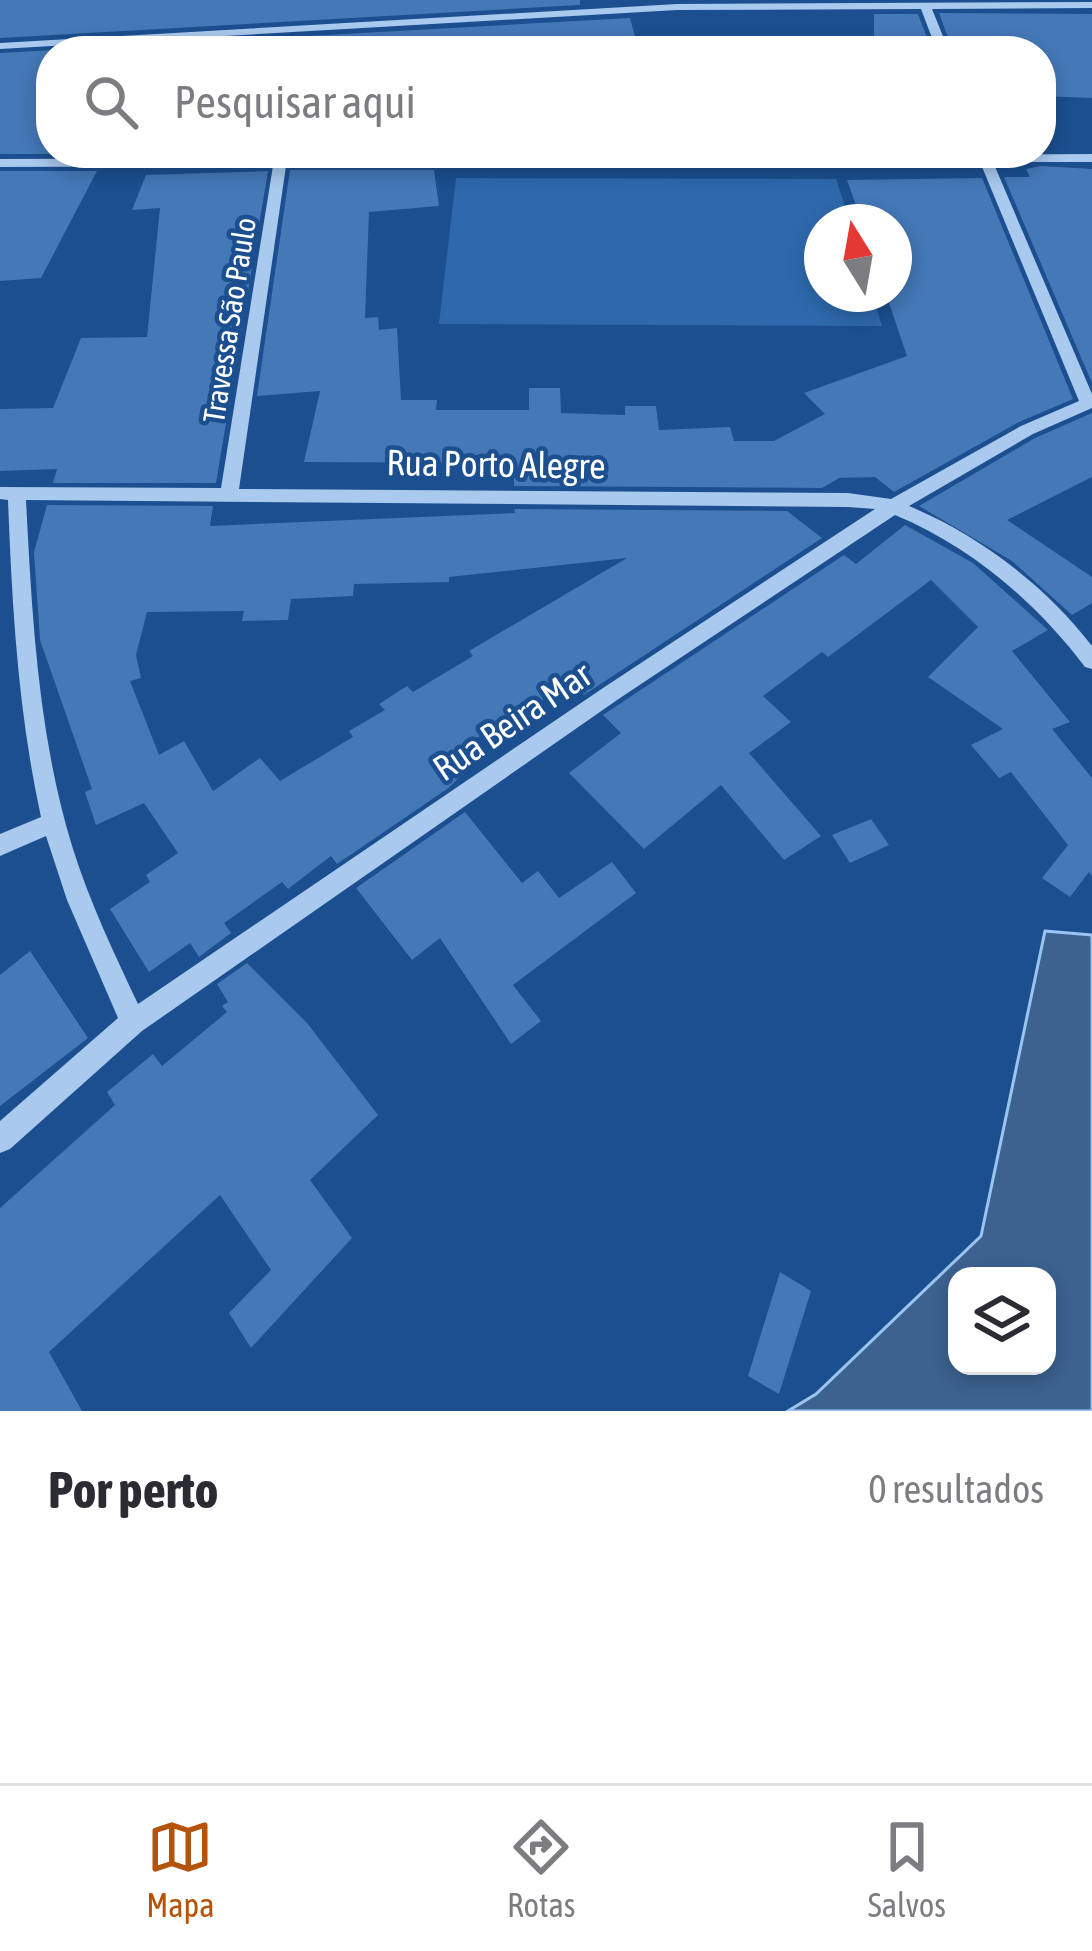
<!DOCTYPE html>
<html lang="pt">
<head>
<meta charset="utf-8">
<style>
	body { margin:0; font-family:"Asap Condensed",sans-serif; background:#f7f7f7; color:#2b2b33 }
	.controls { position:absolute; right:36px; bottom:36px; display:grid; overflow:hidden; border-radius:24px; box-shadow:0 6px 18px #0003 }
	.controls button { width:108px; height:108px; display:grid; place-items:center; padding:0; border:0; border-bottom:3px solid #e1e1e2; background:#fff; color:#2b2b33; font:60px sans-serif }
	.compass { position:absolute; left:804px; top:204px; width:108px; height:108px; border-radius:50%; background:#fff; box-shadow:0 6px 18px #0003; rotate:349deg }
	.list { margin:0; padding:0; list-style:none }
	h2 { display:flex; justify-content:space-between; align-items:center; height:156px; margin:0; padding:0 48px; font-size:51px }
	h2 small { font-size:39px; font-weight:400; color:#7c7c81 }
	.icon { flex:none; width:66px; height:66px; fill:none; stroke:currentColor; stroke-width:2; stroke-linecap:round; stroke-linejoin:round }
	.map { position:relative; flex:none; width:1092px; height:1411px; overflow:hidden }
	.search { position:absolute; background:#fff; box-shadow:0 6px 18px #0003; left:36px; right:36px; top:36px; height:132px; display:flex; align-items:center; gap:30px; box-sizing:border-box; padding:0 42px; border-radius:48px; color:#7c7c81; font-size:45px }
	.sheet { height:372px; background:#fff }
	nav { display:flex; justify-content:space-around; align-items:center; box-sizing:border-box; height:168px; border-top:3px solid #e1e1e2; background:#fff; font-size:33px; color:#7c7c81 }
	nav a { display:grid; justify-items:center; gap:6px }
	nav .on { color:#b45309 }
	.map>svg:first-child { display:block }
	.green { fill:#2e69ad }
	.water { fill:#3c6290; stroke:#9cc4f0; stroke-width:3; fill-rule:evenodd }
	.building { fill:#4478b7; fill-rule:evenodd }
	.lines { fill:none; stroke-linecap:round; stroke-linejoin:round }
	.minor { fill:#a9c9ee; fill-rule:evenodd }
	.labels { text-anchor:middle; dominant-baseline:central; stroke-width:9; stroke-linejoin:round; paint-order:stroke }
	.far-street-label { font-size:30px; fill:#fff; stroke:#1b4f8f }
	.street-label { font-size:36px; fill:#fff; stroke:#1b4f8f }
</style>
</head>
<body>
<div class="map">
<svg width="1092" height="1411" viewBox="0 0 1092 1411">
	<rect width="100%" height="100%" fill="#1b4f8f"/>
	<!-- green -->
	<path class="green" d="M456,178L836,179L850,222H822V294H872L882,326L439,324Z"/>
	<!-- water -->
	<path class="water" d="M1045,931L1092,935V1411H788L816,1394L981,1236ZM957,1276H1047V1366H957Z"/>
	<!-- building -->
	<g class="building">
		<path d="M0,0H580V5L0,38Z"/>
		<path d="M939,13L1092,14V98L1041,96V51H953Z"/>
		<path d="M874,14H918L932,51H885L883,43H874Z"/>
		<path d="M630,18L639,51H561L560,45L482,51H51V154H0V53Z"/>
		<path d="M1041,166L1092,169V383L1004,177H1030L1026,169Z"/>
		<path d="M290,170H434L439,206L369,212L365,318L378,317L379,330L397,328L401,400H437L436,410H529V388H560L561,413L625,415V406H656L659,430L730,427L734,441H774L825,414L804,393L907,356L886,294H894V222H862L847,180L982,178L1073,399L1019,422L894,492L875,477L839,478L822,488L514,486L513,463L304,462L320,391L257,396Z"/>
		<path d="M0,171H97L41,278L0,281Z"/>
		<path d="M268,171L216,483H53L57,469L0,471V409L53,408L81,338L147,337L160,208L132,210L146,175Z"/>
		<path d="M1092,413V477L1007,520L1092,577V603L1072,615L1012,561L919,506L1035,438Z"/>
		<path d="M47,505L213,506L210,526L515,513L514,509L787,511L822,538L584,695L572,683L461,747L466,752L460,756L470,768L447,789L337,864L331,856L288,889L282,882L224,923L231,933L199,957L190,943L149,972L110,909L150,882L146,875L178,853L144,803L96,825L85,792L92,789L40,640L34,552ZM627,558L469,651L473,656L413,692L407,686L379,704L385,710L349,731L353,737L280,781L260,758L213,791L184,741L159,755L130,681L141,678L136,655L147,612L244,611L242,621L288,620L291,599L353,596L354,584L449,582V577Z"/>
		<path d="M905,525L973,563L1048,630L1012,651L1070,722L1052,729L1092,778V876L1089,872L1070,897L1042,878L1068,845L1011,772L999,778L971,745L1003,729L928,677L978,627L931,580L828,657L822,652L763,696L791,722L749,753L821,836L784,860L721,785L644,849L569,773L621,733L603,715L844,555L856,564Z"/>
		<path d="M465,812L522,883L538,871L559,898L612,862L636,893L513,985L541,1021L511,1044L440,938L412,960L356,888Z"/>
		<path d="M871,819L889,845L850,863L832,835Z"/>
		<path d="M30,951L88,1038L0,1106V975Z"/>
		<path d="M247,963L307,1023L378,1115L310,1180L352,1238L251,1348L229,1313L271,1270L220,1195L49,1352L82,1411H0V1208L115,1105L107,1092L153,1054L162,1066L227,1012L222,1006L228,1002L217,984Z"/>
		<path d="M780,1272L811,1291L779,1394L748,1376Z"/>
	</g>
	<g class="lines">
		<!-- minor -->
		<g class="minor">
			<path d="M1092,2V8L932,9L949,51H937L921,9L677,10L0,49V43L677,4Z"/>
			<path d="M275,153H287V158L1092,154V162H993L1092,394V408L1033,434L909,506C979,535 1046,586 1092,646V669L1085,667C1036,602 970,546 895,515L620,698L142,1031L10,1149L0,1153V1121L118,1018L67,900L46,836L0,856V834L41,817C18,712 12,606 8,500L0,499V487L221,488L273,166L0,167V159L274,158ZM980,162L1079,401L1021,426L891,499L848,493L239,489L286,166ZM26,500L848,507L875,509L606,686L138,1004C114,953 90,903 73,849C38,737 32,616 26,500Z"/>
		</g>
	</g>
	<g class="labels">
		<!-- far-street labels -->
		<g class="far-street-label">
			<text transform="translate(229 320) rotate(-81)">Travessa São Paulo</text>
		</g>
		<!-- street labels -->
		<g class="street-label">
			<text transform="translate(496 464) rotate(1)">Rua Porto Alegre</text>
			<text transform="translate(512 721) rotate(-34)">Rua Beira Mar</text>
		</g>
	</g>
</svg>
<div class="controls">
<button><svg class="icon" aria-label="layers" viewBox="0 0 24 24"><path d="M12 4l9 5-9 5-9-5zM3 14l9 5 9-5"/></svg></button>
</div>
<svg class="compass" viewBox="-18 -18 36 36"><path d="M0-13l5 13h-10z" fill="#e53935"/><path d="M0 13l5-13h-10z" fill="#7c7c81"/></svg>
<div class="search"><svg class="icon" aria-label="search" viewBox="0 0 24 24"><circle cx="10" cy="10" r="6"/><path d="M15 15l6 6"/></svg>Pesquisar aqui</div>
</div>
<section class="sheet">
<h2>Por perto<small>0 resultados</small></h2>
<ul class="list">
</ul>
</section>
<nav>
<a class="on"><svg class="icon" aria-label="map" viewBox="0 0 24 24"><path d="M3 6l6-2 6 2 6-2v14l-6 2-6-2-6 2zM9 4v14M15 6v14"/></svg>Mapa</a>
<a><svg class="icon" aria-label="directions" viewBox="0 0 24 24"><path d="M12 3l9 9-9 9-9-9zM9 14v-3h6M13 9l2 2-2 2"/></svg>Rotas</a>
<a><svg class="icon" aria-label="saved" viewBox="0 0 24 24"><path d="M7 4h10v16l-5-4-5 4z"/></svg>Salvos</a>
</nav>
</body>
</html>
